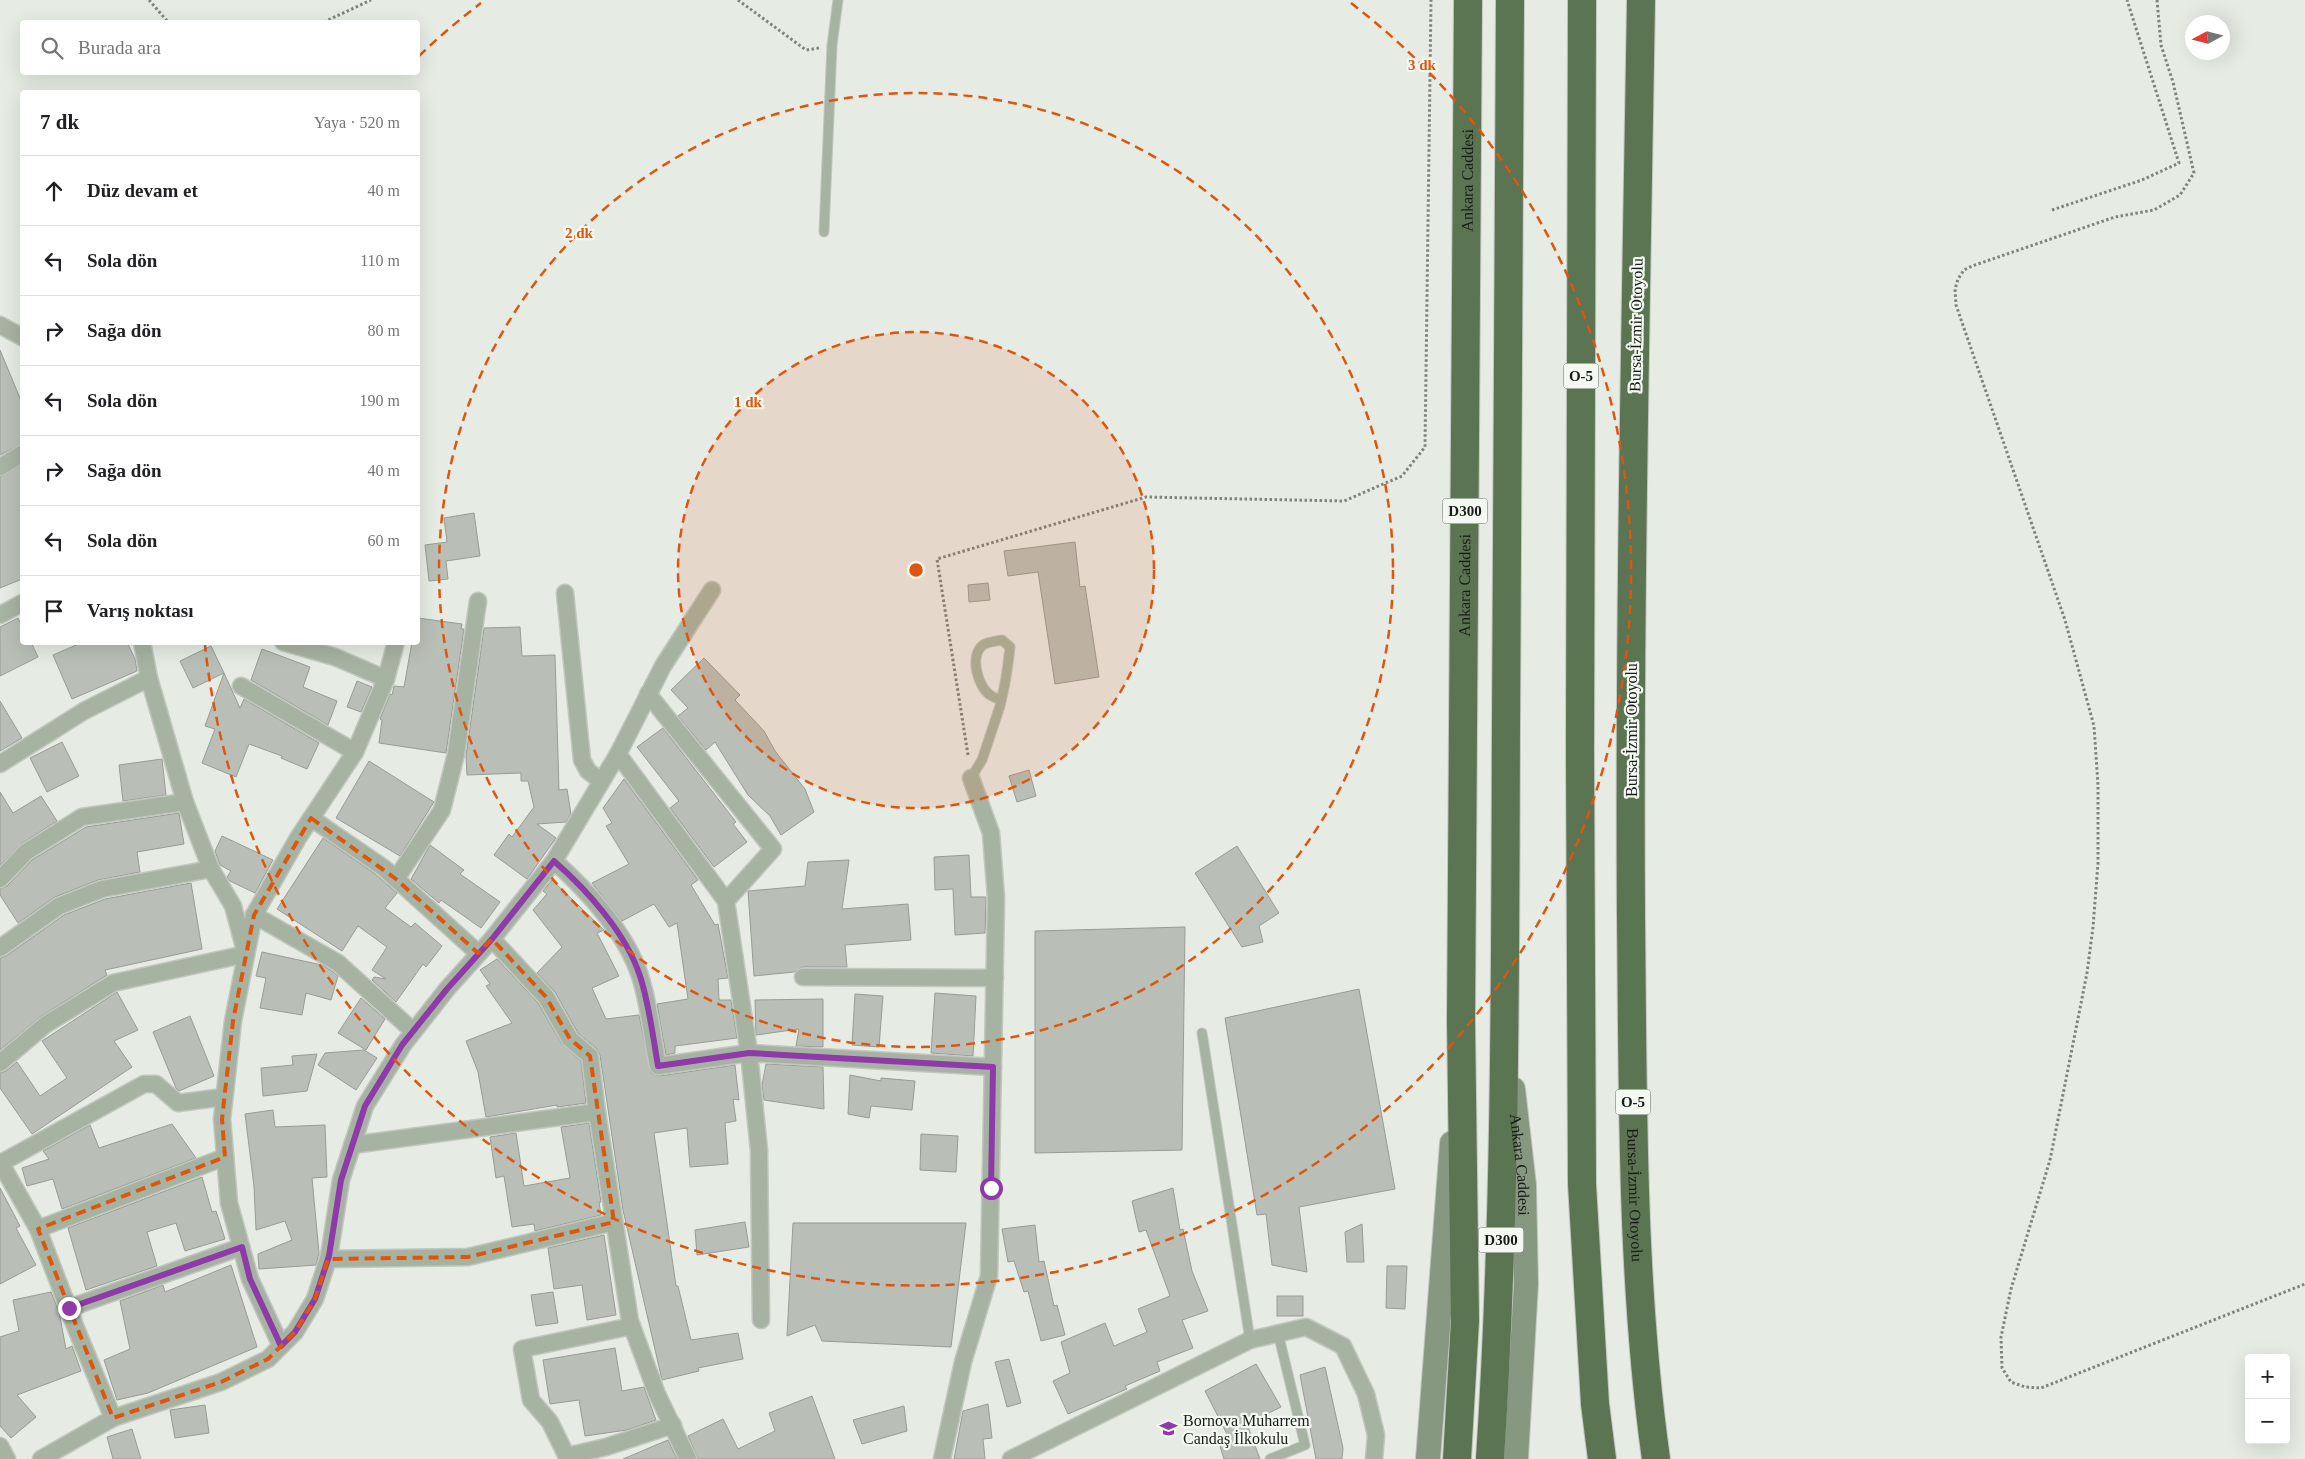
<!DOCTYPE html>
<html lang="tr">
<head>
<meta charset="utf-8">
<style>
	body { margin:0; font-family:"Times New Roman",serif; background:#f6f6f6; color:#202124 }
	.controls { position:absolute; right:15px; bottom:15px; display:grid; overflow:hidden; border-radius:5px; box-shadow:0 5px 20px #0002 }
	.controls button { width:45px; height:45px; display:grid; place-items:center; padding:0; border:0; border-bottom:1px solid #e0e0e0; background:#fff; color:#202124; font:25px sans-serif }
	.compass { position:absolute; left:2185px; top:15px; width:45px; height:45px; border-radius:50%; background:#fff; box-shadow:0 5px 20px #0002; rotate:263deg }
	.stop { position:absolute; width:15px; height:15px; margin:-11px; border:4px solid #8e3aa9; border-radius:50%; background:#fff }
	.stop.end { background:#8e3aa9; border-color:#fff; box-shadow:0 1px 5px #0008 }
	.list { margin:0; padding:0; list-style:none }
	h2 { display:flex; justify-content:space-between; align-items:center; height:65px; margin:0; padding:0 20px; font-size:21px }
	h2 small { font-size:16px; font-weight:400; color:#757577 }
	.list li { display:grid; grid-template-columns:32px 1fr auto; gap:15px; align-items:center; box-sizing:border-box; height:70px; padding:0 20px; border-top:1px solid #e0e0e0 }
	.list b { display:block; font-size:19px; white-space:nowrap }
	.list em { font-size:16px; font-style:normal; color:#757577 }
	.icon { flex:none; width:28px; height:28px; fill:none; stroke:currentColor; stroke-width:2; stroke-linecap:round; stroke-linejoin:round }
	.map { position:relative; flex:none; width:2305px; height:1459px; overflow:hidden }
	.search { position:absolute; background:#fff; box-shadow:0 5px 20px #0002; left:20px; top:20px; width:400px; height:55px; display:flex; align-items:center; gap:12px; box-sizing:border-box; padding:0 18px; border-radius:5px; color:#757577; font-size:19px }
	.panel { position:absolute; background:#fff; box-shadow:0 5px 20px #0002; left:20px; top:90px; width:400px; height:555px; border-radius:5px }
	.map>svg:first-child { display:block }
	.building { fill:#b9bfb7; stroke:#979d96 }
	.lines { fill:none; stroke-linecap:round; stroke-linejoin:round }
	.lane-casing { stroke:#c1c6bf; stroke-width:11 }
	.street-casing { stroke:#c1c6bf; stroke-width:19 }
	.secondary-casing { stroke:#c1c6bf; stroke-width:26 }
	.highway-casing { stroke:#c1c6bf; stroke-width:30 }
	.path { stroke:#7f837e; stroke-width:3; stroke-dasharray:2.5 2.5; stroke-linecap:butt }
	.lane { stroke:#a7b3a2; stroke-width:9 }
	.street { stroke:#a7b3a2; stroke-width:16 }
	.secondary { stroke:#879880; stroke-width:24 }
	.highway { stroke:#5b7451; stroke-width:28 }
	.route { stroke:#8e3aa9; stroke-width:6 }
	.marked { fill:none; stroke:#de560d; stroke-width:4; stroke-dasharray:10 6; stroke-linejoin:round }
	.ring { fill:none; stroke:#de560d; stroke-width:2.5; stroke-dasharray:9 6 }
	.labels { text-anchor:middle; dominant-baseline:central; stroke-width:4.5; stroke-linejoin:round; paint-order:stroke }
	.shield { fill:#f3f9f1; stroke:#5a5e5a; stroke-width:1 }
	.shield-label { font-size:15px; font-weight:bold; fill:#191b19 }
	.street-label { font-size:16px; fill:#191b19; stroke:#f3f9f1 }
	.poi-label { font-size:16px; fill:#191b19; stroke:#f3f9f1; text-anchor:start }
	.centre { fill:#de560d; stroke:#f3f9f1; stroke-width:2.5 }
	.ring-label { font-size:15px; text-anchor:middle; font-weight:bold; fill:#de560d; stroke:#f3f9f1; stroke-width:4.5; stroke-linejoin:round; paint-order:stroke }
</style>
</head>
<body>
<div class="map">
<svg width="2305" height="1459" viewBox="0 0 2305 1459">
	<rect width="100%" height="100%" fill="#e6ebe4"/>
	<!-- building -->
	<g class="building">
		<path d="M0,350L22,403V444L0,455Z"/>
		<path d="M22,465V579L0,588V477Z"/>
		<path d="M474,513L480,556L446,561L448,579L429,581L425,545L447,542L444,518Z"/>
		<path d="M1075,542L1080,587L1085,586L1099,677L1055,684L1038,572L1008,576L1004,551Z"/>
		<path d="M988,583L990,600L969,602L968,585Z"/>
		<path d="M18,618L22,626V642H31L38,657L0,676V627Z"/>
		<path d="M418,618L462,624L461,629H464L446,753L379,743L382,720L380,719L390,694L392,695L394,686L404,687L412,642H418Z"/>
		<path d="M520,627L522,656L555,655L559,790L567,789L571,814L566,822L537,824L556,838L527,879L494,855L509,834L512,837L534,807L528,781H521V773L467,775L466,756L484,628Z"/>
		<path d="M83,642H127L135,659L137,671L72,699L53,655Z"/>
		<path d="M211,646L224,673L193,688L180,661Z"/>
		<path d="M262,649L310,667L303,687L337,701L328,725L251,680Z"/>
		<path d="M704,658L740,695L735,700L764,731L775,751L805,789L814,812L781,835L770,816L748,795L715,742L706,750L678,716L688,708L671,690Z"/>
		<path d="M224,673L240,708L244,699L319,743L307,769L281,758L282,756L249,744L236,777L202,763L215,729L205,726Z"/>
		<path d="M357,681L372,687L361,712L347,707Z"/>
		<path d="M0,701L22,738L0,751Z"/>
		<path d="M663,728L736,822L733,824L747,842L714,867L670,808L679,801L637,747Z"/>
		<path d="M62,742L79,776L47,792L30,758Z"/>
		<path d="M162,759L166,795L123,801L119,765Z"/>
		<path d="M369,761L434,802L400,856L336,818Z"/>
		<path d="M1029,770L1036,796L1017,802L1009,776Z"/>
		<path d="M624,779L698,880L691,885L715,925L718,924L728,978L718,979L719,1000H731L737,1038L675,1046V1053L666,1055L657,1004L688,999L677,923L669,927L654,904L622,921L592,883L629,864L606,826L612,823L603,808Z"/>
		<path d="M0,792L13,813L41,796L57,821L21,844L0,865Z"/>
		<path d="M179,813L184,844L137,852L140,872L98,880L55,897L18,923L0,895V889L7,886L32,860L86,827Z"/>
		<path d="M222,836L273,860L255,893L230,881L227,877L231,871L220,865L215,851Z"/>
		<path d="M323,838L374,873L397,893L385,908L411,927L415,923L442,946L426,967L423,964L396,1002L372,980L374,977L386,979L372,970L387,947L358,926L342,951L277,909Z"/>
		<path d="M430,845L464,870L460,874L500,902L481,928L441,900L439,903L411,879Z"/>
		<path d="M1237,846L1279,913L1259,926L1263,942L1242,947L1195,873Z"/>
		<path d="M969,855L971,897H986L985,933L955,935L953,889L935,890L934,857Z"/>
		<path d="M849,860L842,909L908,904L911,940L845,945L847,967H803L794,972L754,976L748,891L805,886L808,862Z"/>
		<path d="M552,880L604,930L597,933L619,976L592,988L606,1019L639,1015L651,1073L659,1076L735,1065L739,1100L733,1099L736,1121L725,1123L728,1164L690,1167L687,1128L654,1133L676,1286H678L691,1340L738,1333L743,1359L698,1368L699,1371L662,1380L623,1210L600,1055L596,1048L578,1033L555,992L537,973L562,947L533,910L547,894L543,891Z"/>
		<path d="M191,883L202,949L105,970L107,975L40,1017L0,1050V958L6,956L64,915L105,899Z"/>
		<path d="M1185,927L1182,1150L1035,1153V931Z"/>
		<path d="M262,952L322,965L332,971L338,976L331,1000L306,993L302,1015L260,1008L266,978L256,976Z"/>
		<path d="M497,959L538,1003L562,1044L581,1061L586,1103L557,1107V1105L486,1117L478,1072L466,1041L512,1023L486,986L490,984L480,970Z"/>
		<path d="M1359,989L1395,1189L1299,1207L1307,1272L1272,1265L1266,1214L1257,1215L1225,1018Z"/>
		<path d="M117,992L138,1030L114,1041L132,1067L32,1134L0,1088V1073L6,1071L17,1062L40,1096L67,1078L42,1041Z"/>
		<path d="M935,993L976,996L973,1056L931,1053Z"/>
		<path d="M855,994L883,996L879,1047L852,1045Z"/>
		<path d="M361,998L385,1019L366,1050L338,1033Z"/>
		<path d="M823,999V1047L796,1046L799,1029L756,1035L755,1000Z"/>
		<path d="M190,1016L214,1076L179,1091L176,1088L153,1032Z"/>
		<path d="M364,1050L377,1058L356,1090L318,1065L325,1053Z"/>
		<path d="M317,1054L307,1091L263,1096L261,1068L293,1065L292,1056Z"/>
		<path d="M766,1064L823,1067L824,1109L764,1100L762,1085Z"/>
		<path d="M850,1075L881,1081V1078L915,1081L912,1110L871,1106L869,1118L848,1114Z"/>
		<path d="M273,1110L275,1127L325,1125L327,1177L312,1178L319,1253L316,1265L259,1269L258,1254L292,1240L285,1221L256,1230L254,1186L245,1114Z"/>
		<path d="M589,1123L601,1202H599L601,1215L535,1231L534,1224L512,1227L504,1176L496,1178L490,1137L516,1133L524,1186L570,1178L561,1127Z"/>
		<path d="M172,1124L196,1158L62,1209L53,1179L27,1186L22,1168L49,1159L43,1151L90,1125L99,1148Z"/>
		<path d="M921,1134L958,1136L956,1172L920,1170Z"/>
		<path d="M202,1177L212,1212L216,1211L225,1239L185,1251L176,1223L147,1232L157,1266L86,1290L68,1228Z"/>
		<path d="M0,1188L20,1226L16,1228L36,1265L0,1284Z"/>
		<path d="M1173,1188L1180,1230L1183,1229L1192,1271L1208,1311L1182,1320L1193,1348L1157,1362L1160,1371L1125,1386L1127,1389L1068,1414L1053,1381L1070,1373L1061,1342L1105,1323L1114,1346L1147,1332L1138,1309L1170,1296L1146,1230L1139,1232L1132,1201Z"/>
		<path d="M745,1222L749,1247L697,1255L695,1230Z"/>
		<path d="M793,1223H966L951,1347L822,1341L815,1325L787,1336Z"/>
		<path d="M1362,1224L1364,1262H1347L1345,1232Z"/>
		<path d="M1035,1225L1039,1262L1044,1261L1054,1306L1057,1305L1065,1335L1041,1341L1028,1291L1024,1292L1014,1261L1008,1262L1002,1229Z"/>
		<path d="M604,1235L616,1315L587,1320L582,1285L554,1289L548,1248Z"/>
		<path d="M231,1265L257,1347L148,1393L117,1400L104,1360L130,1349L120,1301L163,1285L165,1292Z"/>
		<path d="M1387,1266H1407L1405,1309L1386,1308Z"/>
		<path d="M51,1292L59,1312L66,1349L72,1346L81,1371L17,1395L36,1417L11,1438L0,1426V1337L19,1331L13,1300Z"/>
		<path d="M553,1292L558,1323L536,1326L531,1295Z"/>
		<rect x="1277" y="1296" width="26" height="20"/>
		<path d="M615,1348L622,1391L644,1387L656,1420L627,1430L585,1436L579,1400L550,1404L543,1360Z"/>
		<path d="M1009,1359L1021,1403L1007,1407L995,1362Z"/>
		<path d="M1256,1364L1281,1407L1247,1424L1260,1459H1224L1218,1440L1228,1436L1205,1391Z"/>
		<path d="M1325,1367L1343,1448L1342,1459H1316L1300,1375Z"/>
		<path d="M812,1396L835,1459H698L688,1436L723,1419L738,1449L775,1431L769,1413Z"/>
		<path d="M988,1404L992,1438L983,1439L985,1459H954L963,1411Z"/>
		<path d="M205,1405L209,1433L175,1438L170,1410Z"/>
		<path d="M904,1406L907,1431L862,1444L853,1420Z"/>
		<path d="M132,1429L141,1459H113L107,1437Z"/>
		<path d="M668,1440L677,1459H623Z"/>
	</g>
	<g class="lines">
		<defs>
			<g id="lane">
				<path d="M824,232L832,45L838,0"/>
				<path d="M971,778L982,760L1000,706C1005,686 1008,667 1010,647L1002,640C996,641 987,642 983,645C969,656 978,687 990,695C993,697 998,699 1001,700"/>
				<path d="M1202,1033L1250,1340"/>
				<path d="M1270,1459L1305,1445L1278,1333"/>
			</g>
			<g id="street">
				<path d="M0,325L22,337"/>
				<path d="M0,467L22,454"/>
				<path d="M565,593L582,760L588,771L601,781"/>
				<path d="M0,615L22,603"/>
				<path d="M283,642L335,657L386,679"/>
				<path d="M241,686L355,752"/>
				<path d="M648,694L773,849L726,901"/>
				<path d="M618,754L726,901L749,1053L759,1150L761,1320"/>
				<path d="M0,764L84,711L149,678L142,642"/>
				<path d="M311,818L384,868L478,953"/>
				<path d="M554,861C587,890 626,933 640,976C649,1003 652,1037 658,1066L749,1053L993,1067"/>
				<path d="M0,879L26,852L82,817L185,802"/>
				<path d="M396,879L442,810L456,754L478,601"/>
				<path d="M254,915L338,963L413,1031"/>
				<path d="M492,939L546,997L570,1039L590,1056L597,1112L630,1321L657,1394L688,1459"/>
				<path d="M0,948L59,906L102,889L211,869"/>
				<path d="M803,977L995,978"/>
				<path d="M0,1063L45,1025L113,983L246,954L233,906L211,869L185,802L149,678"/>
				<path d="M352,1145L597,1112"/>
				<path d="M0,1162L38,1229L75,1326L113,1418"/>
				<path d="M1,1163L144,1084H156L178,1103L224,1097"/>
				<path d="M38,1229L225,1157"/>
				<path d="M328,1259L468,1257L614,1222"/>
				<path d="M69,1308L241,1247"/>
				<path d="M281,1346L250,1279L229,1203L222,1119L233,1021L254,915L298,838L355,752L386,679L396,642"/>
				<path d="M0,1446L7,1459"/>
				<path d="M567,1456L606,1447L673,1425"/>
				<path d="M41,1459L113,1418L221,1382L268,1359L295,1332L315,1299L329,1256L341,1180L365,1106L403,1045L447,989L492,939L554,861L618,754L663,666L712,590"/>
				<path d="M568,1459L550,1422L531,1400L522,1349L632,1326"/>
				<path d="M942,1459L963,1362L989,1276L996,898L991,833L971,778"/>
				<path d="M1011,1459L1250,1340L1306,1327L1343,1346L1366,1394L1376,1435L1374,1459"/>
			</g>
			<g id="secondary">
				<path id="s1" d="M1513,1089L1524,1185L1526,1284L1516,1459"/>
				<path d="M1428,1459L1452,1143"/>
			</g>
			<g id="highway">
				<path d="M1582,0L1580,751L1582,1184L1595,1404L1602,1459"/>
				<path id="s2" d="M1641,0C1636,306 1629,611 1631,917C1633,1098 1631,1280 1656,1459"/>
				<path id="s3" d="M1457,1459L1465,1321L1461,1021L1468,0"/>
				<path d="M1490,1459C1506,1215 1505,970 1506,726C1506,484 1507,242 1510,0"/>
			</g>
		</defs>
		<!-- lane casing -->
		<use href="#lane" class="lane-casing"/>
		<!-- street casing -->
		<use href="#street" class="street-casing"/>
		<!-- secondary casing -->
		<use href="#secondary" class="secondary-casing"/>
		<!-- highway casing -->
		<use href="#highway" class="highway-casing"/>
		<!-- path -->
		<g class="path">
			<path d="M149,0L168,22"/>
			<path d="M738,0L806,50L819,48"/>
			<path d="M2157,0L2161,45L2173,82L2194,173L2180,195L2154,210L2115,217L1972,266L1964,270L1958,279L1955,289L1956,305L2065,620L2094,726L2098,785V863L2093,927L2087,973L2050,1160L2011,1289L2001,1337L2002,1368L2011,1382L2025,1387L2041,1388L2305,1284"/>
			<path d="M324,22L371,0"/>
			<path d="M2052,210L2142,180L2179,163L2127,0"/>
			<path d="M968,755L937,559L1146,497L1344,501L1402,476L1425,447L1431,0"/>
		</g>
		<!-- lane -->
		<use href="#lane" class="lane"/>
		<!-- street -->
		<use href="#street" class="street"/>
		<!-- secondary -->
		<use href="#secondary" class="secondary"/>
		<!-- highway -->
		<use href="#highway" class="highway"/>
	</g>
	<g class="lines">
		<!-- route -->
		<path class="route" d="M69,1308L242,1247L250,1279L281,1346L295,1332L315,1299L329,1256L341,1180L365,1106L402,1045L447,989L492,939L554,861C587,890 626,933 640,976C649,1003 653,1037 658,1066L749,1053L993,1067L991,1188"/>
	</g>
	<!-- marked area -->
	<path class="marked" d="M311,818L396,879L478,953L492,939L546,997L570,1039L590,1056L614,1222L468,1257L328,1259L315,1299L295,1332L268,1359L221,1382L113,1418L38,1229L225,1157L222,1119L233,1021L254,915Z"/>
	<!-- distance rings -->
	<circle cx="916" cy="570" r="238" fill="#de560d" fill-opacity=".12"/>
	<g class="ring">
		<circle cx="916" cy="570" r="238"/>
		<circle cx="916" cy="570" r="477"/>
		<path d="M419 56A715 715 0 0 1 481 3M1351 3A715 715 0 1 1 205 645"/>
	</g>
	<!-- icons -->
	<defs>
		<symbol id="school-bare" viewBox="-9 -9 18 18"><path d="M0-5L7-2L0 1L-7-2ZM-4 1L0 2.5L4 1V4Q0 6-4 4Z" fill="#8e3aa9" stroke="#f3f9f1" stroke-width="2.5" paint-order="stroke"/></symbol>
	</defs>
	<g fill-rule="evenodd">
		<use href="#school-bare" x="1156" y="1416" width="25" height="25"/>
	</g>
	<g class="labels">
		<!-- shield labels -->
		<g class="shield">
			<rect x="1563.5" y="363.5" width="35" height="25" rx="4"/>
			<rect x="1442.5" y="498.5" width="45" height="25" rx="4"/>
			<rect x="1615.5" y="1089.5" width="35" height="25" rx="4"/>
			<rect x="1478.5" y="1227.5" width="45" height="25" rx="4"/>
		</g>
		<g class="shield-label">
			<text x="1581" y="376">O-5</text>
			<text x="1465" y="511">D300</text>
			<text x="1633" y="1102">O-5</text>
			<text x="1501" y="1240">D300</text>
		</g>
		<!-- street labels -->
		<g class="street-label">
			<text stroke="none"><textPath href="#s3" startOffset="1279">Ankara Caddesi</textPath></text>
			<text transform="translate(1636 325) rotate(-89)">Bursa-İzmir Otoyolu</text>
			<text stroke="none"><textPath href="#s3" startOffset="874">Ankara Caddesi</textPath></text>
			<text transform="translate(1631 730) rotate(-90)">Bursa-İzmir Otoyolu</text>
			<text stroke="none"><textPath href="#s1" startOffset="76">Ankara Caddesi</textPath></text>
			<text stroke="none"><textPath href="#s2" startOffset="1195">Bursa-İzmir Otoyolu</textPath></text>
		</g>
		<!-- poi labels -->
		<g class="poi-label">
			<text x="1183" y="1420">Bornova Muharrem<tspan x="1183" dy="18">Candaş İlkokulu</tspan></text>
		</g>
	</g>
	<circle cx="916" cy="570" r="8" class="centre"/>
	<g class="ring-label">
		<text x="1422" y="70">3 dk</text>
		<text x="579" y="238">2 dk</text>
		<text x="748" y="407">1 dk</text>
	</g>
</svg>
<div class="controls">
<button>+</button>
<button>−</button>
</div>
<svg class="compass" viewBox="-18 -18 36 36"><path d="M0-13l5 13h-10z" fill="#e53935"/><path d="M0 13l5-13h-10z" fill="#757577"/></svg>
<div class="stop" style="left:991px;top:1188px"></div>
<div class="stop end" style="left:69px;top:1308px"></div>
<div class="search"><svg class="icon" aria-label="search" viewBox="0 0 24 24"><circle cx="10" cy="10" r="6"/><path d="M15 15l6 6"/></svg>Burada ara</div>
<section class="panel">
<h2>7 dk<small>Yaya · 520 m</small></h2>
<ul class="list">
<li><svg class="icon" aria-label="ahead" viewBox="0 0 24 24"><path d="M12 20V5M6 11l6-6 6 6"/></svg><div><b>Düz devam et</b></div><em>40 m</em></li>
<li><svg class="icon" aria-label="left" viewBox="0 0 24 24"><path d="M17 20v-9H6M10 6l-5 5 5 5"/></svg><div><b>Sola dön</b></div><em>110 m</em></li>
<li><svg class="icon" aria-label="right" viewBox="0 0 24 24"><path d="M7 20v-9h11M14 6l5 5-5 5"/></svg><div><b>Sağa dön</b></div><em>80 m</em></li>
<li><svg class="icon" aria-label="left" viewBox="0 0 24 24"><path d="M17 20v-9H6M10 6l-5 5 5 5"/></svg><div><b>Sola dön</b></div><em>190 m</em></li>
<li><svg class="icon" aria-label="right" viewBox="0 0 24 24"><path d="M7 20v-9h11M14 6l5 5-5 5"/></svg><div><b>Sağa dön</b></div><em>40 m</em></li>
<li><svg class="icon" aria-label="left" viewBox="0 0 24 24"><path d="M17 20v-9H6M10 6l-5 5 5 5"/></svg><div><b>Sola dön</b></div><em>60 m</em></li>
<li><svg class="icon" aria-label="arrive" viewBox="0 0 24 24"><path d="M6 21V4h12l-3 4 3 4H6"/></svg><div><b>Varış noktası</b></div></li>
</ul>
</section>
</div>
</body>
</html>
